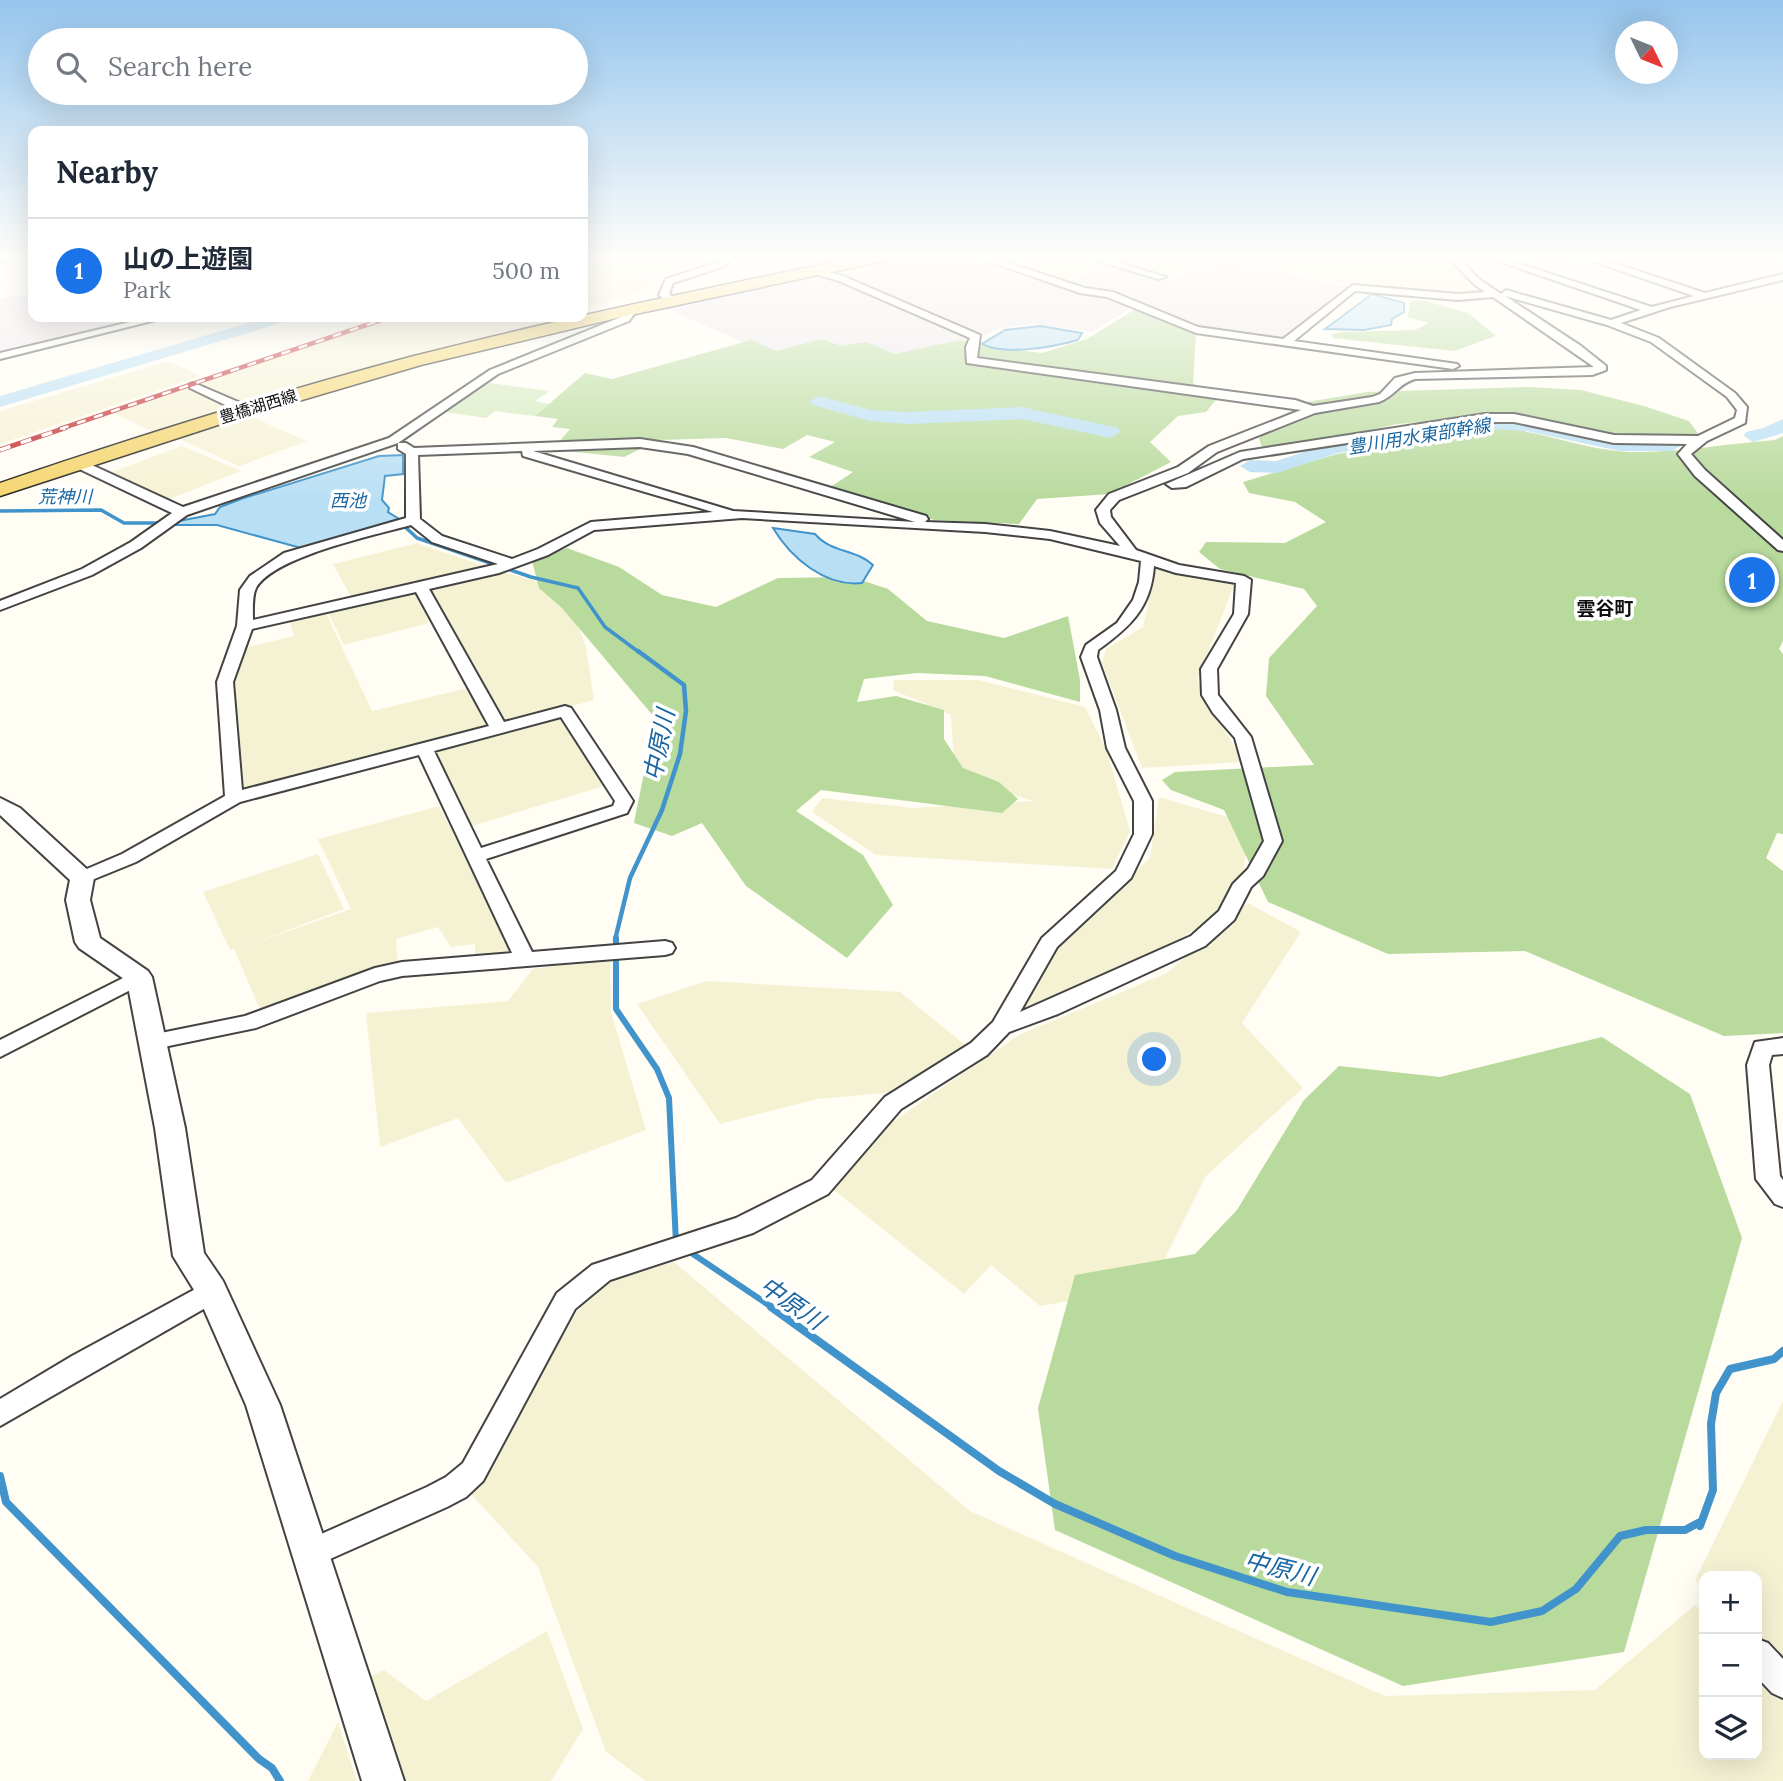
<!DOCTYPE html>
<html lang="en">
<head>
<meta charset="utf-8">
<style>
	body { margin:0; font-family:Lora,"Noto Sans JP",serif; background:#f2f2f3; color:#1f2937 }
	.controls { position:absolute; right:21px; bottom:21px; display:grid; overflow:hidden; border-radius:14px; box-shadow:0 7px 28px #0002 }
	.controls button { width:63px; height:63px; display:grid; place-items:center; padding:0; border:0; border-bottom:2px solid #e0e1e3; background:#fff; color:#1f2937; font:35px sans-serif }
	.compass { position:absolute; left:1615px; top:21px; width:63px; height:63px; border-radius:50%; background:#fff; box-shadow:0 7px 28px #0002; rotate:133deg }
	.you { position:absolute; left:1155px; top:1060px; width:24px; height:24px; margin:-18px; border:5px solid #fff; border-radius:50%; background:#1a73e8; box-shadow:0 0 0 10px #1a73e833 }
	.badge { display:grid; place-items:center; width:46px; height:46px; border-radius:50%; background:#1a73e8; color:#fff; font-size:23px; font-weight:700 }
	.pin { position:absolute; translate:-50% -50%; border:4px solid #fff; box-shadow:0 2px 7px #0006 }
	.list { margin:0; padding:0; list-style:none }
	h2 { display:flex; justify-content:space-between; align-items:center; height:91px; margin:0; padding:0 28px; font-size:30px }
	h2 small { font-size:23px; font-weight:400; color:#747a83 }
	.list li { display:grid; grid-template-columns:46px 1fr auto; gap:21px; align-items:center; box-sizing:border-box; height:105px; padding:0 28px; border-top:2px solid #e0e1e3 }
	.list b { display:block; font-size:26px; white-space:nowrap }
	.list p { margin:0; font-size:23px; white-space:nowrap; color:#747a83 }
	.list em { font-size:23px; font-style:normal; color:#747a83 }
	.icon { flex:none; width:38px; height:38px; fill:none; stroke:currentColor; stroke-width:2; stroke-linecap:round; stroke-linejoin:round }
	.map { position:relative; flex:none; width:1783px; height:1781px; overflow:hidden }
	.search { position:absolute; background:#fff; box-shadow:0 7px 28px #0002; left:28px; top:28px; width:560px; height:77px; display:flex; align-items:center; gap:18px; box-sizing:border-box; padding:0 24px; border-radius:38px; color:#747a83; font-size:26px }
	.panel { position:absolute; background:#fff; box-shadow:0 7px 28px #0002; left:28px; top:126px; width:560px; height:196px; border-radius:14px }
	.map>svg:first-child { display:block }
	.industrial { fill:#ede5ee }
	.farmland { fill:#f5f2d4 }
	.green { fill:#d4eabd }
	.forest { fill:#b8da9c }
	.water { fill:#b9dff5; stroke:#4194cb; stroke-width:2 }
	.lines { fill:none; stroke-linecap:round; stroke-linejoin:round }
	.stream-far3 { stroke:#4194cb; stroke-width:3.5 }
	.stream-far2 { stroke:#4194cb; stroke-width:4.5 }
	.stream-far1 { stroke:#4194cb; stroke-width:6 }
	.stream { stroke:#4194cb; stroke-width:8 }
	.river { fill:#b9dff5; fill-rule:evenodd }
	.minor-casing { stroke:#434343; stroke-width:4 }
	.tertiary-casing { stroke:#434343; stroke-width:4 }
	.primary-casing { stroke:#212121; stroke-width:3 }
	.minor { fill:#fff; fill-rule:evenodd }
	.tertiary { fill:#fff; fill-rule:evenodd }
	.primary { fill:#f5d56d; fill-rule:evenodd }
	.rail-far1-casing { stroke:#bf2a30; stroke-width:4.5 }
	.rail-casing { stroke:#bf2a30; stroke-width:5 }
	.rail-far1 { stroke:#fff; stroke-width:2.5; stroke-dasharray:9; stroke-linecap:butt }
	.rail { stroke:#fff; stroke-width:3.5; stroke-dasharray:11; stroke-linecap:butt }
	.labels { text-anchor:middle; dominant-baseline:central; stroke-width:7; stroke-linejoin:round; paint-order:stroke }
	.far-street-label { font-size:16px; fill:#101010; stroke:#fff }
	.far-water-label { font-size:18px; font-style:italic; fill:#1a66a1; stroke:#fff }
	.far-quarter-label { font-size:19px; font-weight:bold; fill:#101010; stroke:#fff }
	.near-water-label { font-size:24px; font-style:italic; fill:#1a66a1; stroke:#fff }
</style>
</head>
<body>
<div class="map">
<svg width="1783" height="1781" viewBox="0 0 1783 1781">
	<rect width="100%" height="100%" fill="#fffdf4"/>
	<!-- industrial -->
	<g class="industrial">
		<path d="M912,255H960L1081,294L1134,306L1092,332L1034,324L1001,328L980,337L974,349L887,355H774L664,308Z"/>
		<path d="M1224,260L1351,288L1284,339L1198,328L1127,295L1069,281L1115,264L1171,280Z"/>
		<path d="M33,293V317L152,318L0,354V299Z"/>
	</g>
	<!-- farmland -->
	<g class="farmland">
		<path d="M583,255H727L716,263L646,276L640,280L659,285L583,311Z"/>
		<path d="M991,255H1213L1166,276L1115,260L1064,280Z"/>
		<path d="M1220,255H1396L1419,257V255H1444L1480,291L1447,294L1356,286Z"/>
		<path d="M397,317H566L404,360L153,432L113,413Z"/>
		<path d="M169,361L201,376L0,444V411Z"/>
		<path d="M245,414L307,441L239,466L177,438Z"/>
		<path d="M182,446L241,471L164,501L106,474Z"/>
		<path d="M417,543L490,568L352,599L333,564Z"/>
		<path d="M1156,568L1234,585L1197,680L1243,762L1142,768L1102,663L1106,649L1143,627Z"/>
		<path d="M496,571L534,580L568,595L586,648L594,700L513,722L503,719L430,591Z"/>
		<path d="M415,591L429,623L344,645L327,611Z"/>
		<path d="M325,611L372,711L468,688L487,728L242,793L234,680L243,648L294,636L289,619Z"/>
		<path d="M894,680H979L1085,707L1106,749L1130,831L1112,869L876,855L812,812L822,798L914,808L1033,801L955,777L951,715L893,690Z"/>
		<path d="M563,715L604,786L472,826L432,749Z"/>
		<path d="M1159,797L1248,823L1244,869L1221,913L1157,953L1015,1019L1060,943L1150,858Z"/>
		<path d="M439,806L515,953L475,957V944L451,947L438,927L396,939L398,964L367,970L262,1014L234,949L230,950L203,892L318,854L344,909L238,949L351,909L318,839Z"/>
		<path d="M1248,903L1301,932L1242,1023L1303,1088L1206,1176L1151,1287L1040,1306L991,1265L964,1294L815,1175L1019,1035L1167,973Z"/>
		<path d="M610,958L611,1012L646,1130L506,1183L458,1118L380,1147L366,1013L508,1001L533,969Z"/>
		<path d="M706,981L900,992L969,1048L895,1092L818,1099L720,1124L637,1004Z"/>
		<path d="M674,1262L970,1511L1385,1696L1595,1690L1695,1605L1704,1614V1755H1757V1669L1783,1696V1781H646L606,1752L538,1567L469,1492L588,1294L609,1280Z"/>
		<path d="M1783,1401V1669L1757,1643V1576H1704V1589L1695,1580Z"/>
		<path d="M547,1631L583,1729L551,1781H396L361,1681L384,1670L426,1701Z"/>
		<path d="M338,1722L357,1781H308Z"/>
	</g>
	<!-- green -->
	<path class="green" d="M482,382L550,391L535,401L549,404L535,416L495,411L486,418L439,411Z"/>
	<!-- forest -->
	<g class="forest">
		<path d="M1421,300L1468,313L1496,336L1454,351L1333,338L1332,334L1343,332L1415,330L1429,323L1408,317L1410,302Z"/>
		<path d="M1134,310L1196,332L1193,383L1217,399L1206,412L1178,416L1150,442L1171,462L1109,494L1037,499L1019,524L934,520L829,488L853,472L809,457L835,442L807,435L783,449L726,438L658,440L624,457L566,451L558,443L570,429L552,427L558,419L535,416L585,373L612,379L751,340L776,351L822,339L841,346L867,342L894,354L961,340L983,346L1042,353L1087,339Z"/>
		<path d="M1529,387L1581,390L1644,406L1689,421L1699,435L1683,441H1606L1501,415L1398,424L1264,452L1259,439L1276,419L1307,402L1367,392Z"/>
		<path d="M1503,428C1549,433 1593,453 1640,452C1685,452 1731,443 1775,440L1783,436V641L1779,649L1783,654V834L1777,833L1766,858L1783,871V1033L1724,1036L1525,951L1388,954L1268,902L1224,810L1171,790L1162,780L1175,772L1314,765L1266,696L1269,658L1317,606L1304,589L1220,569L1199,552L1206,542L1285,543L1326,522L1295,502L1249,493L1243,482L1337,454Z"/>
		<path d="M567,548L619,567L662,595L716,607L778,578L852,577L888,589L927,621L1004,638L1068,616L1080,680V702L985,676L917,673L864,679L857,702L896,696L944,710V739L963,768L999,782L1018,799L1002,813L821,790L796,811L863,855L893,905L847,958L746,886L702,823L672,836L634,823L655,718L562,608L539,588L532,561Z"/>
		<path d="M1602,1037L1690,1094L1742,1238L1624,1652L1403,1686L1055,1530L1038,1408L1075,1275L1195,1254L1237,1210L1304,1100L1339,1066L1440,1077Z"/>
	</g>
	<!-- water -->
	<g class="water">
		<path d="M1372,294L1404,303V312L1392,319L1391,325L1364,330L1325,329Z"/>
		<path d="M1040,326L1082,333L1078,340C1053,347 1006,356 982,344L1005,330Z"/>
		<path d="M403,455V474L385,476L382,500L389,508L388,512L399,519L301,548L217,525H174L179,521L215,514L220,507L241,499L379,456Z"/>
		<path d="M773,528L815,534C831,553 856,549 873,565L862,583C825,587 791,558 773,528Z"/>
	</g>
	<g class="lines">
		<!-- stream-far3 -->
		<g class="stream-far3">
			<path d="M0,511L101,510L124,523H161"/>
			<path d="M402,524L417,538L531,577L578,588L605,627L640,653"/>
		</g>
		<!-- stream-far2 -->
		<path class="stream-far2" d="M615,940L630,878L662,810L680,754L686,711L684,685L638,651"/>
		<!-- stream-far1 -->
		<g class="stream-far1">
			<path d="M616,938V1009L657,1069L669,1098L676,1243"/>
			<path d="M687,1250L773,1308"/>
		</g>
		<!-- stream -->
		<g class="stream">
			<path d="M771,1307L999,1471L1055,1504L1175,1556L1287,1592L1491,1622L1542,1611L1576,1589L1620,1536L1646,1530H1685L1698,1523L1700,1526L1713,1490L1711,1424L1716,1393L1730,1369L1774,1359L1783,1351"/>
			<path d="M0,1476L6,1502L259,1759L272,1768L280,1781"/>
		</g>
		<!-- river -->
		<g class="river">
			<path d="M269,317H293L291,320L0,407V396Z"/>
			<path d="M819,396L871,410L907,412L1022,407L1118,428L1120,432L1111,438L1022,419L907,424L870,421L813,405L810,401Z"/>
			<path d="M1488,417L1526,419L1620,439H1672L1682,445L1672,451H1620L1526,431L1488,429L1338,453L1277,473L1250,472L1240,466L1250,460L1276,461L1335,442Z"/>
			<path d="M1783,419V433L1753,442L1744,436L1746,432L1763,428Z"/>
		</g>
		<defs>
			<g id="minor">
				<path d="M9,255H29L0,262V256Z"/>
				<path d="M727,255H737L725,266L673,283L669,294L676,299V303H668L659,295L666,279L719,262Z"/>
				<path d="M836,255H848L860,262L852,264Z"/>
				<path d="M971,255H984L1085,288L1113,292L1198,327L1283,339L1353,285L1458,294L1485,292L1474,284L1446,255H1455L1480,280L1501,294L1506,290L1611,320L1641,310L1480,255H1493L1652,307L1694,296L1575,255H1589L1705,293L1783,274V280L1670,307L1621,323L1659,338L1735,393L1747,407L1745,423L1707,441L1691,454L1705,470L1783,540V551L1778,550L1695,476L1678,454L1687,444L1614,443L1514,422H1485L1243,459L1186,487L1172,488L1166,484L1240,452L1485,414H1514L1614,435L1698,436L1735,418L1737,410L1727,397L1651,342L1607,325L1505,296L1581,346L1606,366V370L1592,375L1415,379C1398,384 1395,396 1379,402L1315,413L1217,452L1188,473L1119,500L1110,510L1111,517L1136,550L1179,565L1244,576L1251,580L1248,614L1217,669L1218,695L1251,737L1282,841L1263,876L1251,887L1234,920L1205,946L1058,1014L1009,1032L987,1055L901,1109L828,1194L753,1233L610,1280L575,1309L483,1481L466,1497L447,1507L321,1563L311,1568L301,1563L296,1553L301,1543L427,1487L446,1477L463,1463L557,1293L592,1265L736,1218L812,1180L885,1097L971,1043L993,1022L1042,938L1116,871L1134,834V801L1107,748L1100,710L1081,657L1086,645L1117,623L1133,600L1139,582L1141,561L1050,539L985,532L742,518L594,530L548,555L499,573L429,589L504,722L565,706L571,708L633,801L627,813L486,859L532,952L665,941L672,943L675,948L672,953L665,955L402,976L380,981L256,1028L154,1049L146,1046L143,1041L146,1036L245,1016L375,968L402,962L512,953L419,755L240,802L136,862L82,884L75,882L72,878L75,874L122,854L225,796L217,682L237,626L240,590L250,576L284,553L406,518V454L398,449V443L187,515L141,548L92,575L0,610V601L82,569L131,542L172,513L73,466V460H81L183,507L389,438L490,370L621,317L632,307L637,310L629,321L498,374L398,443H406L414,448L640,439L693,447L926,516L928,519L925,522L985,524L1050,531L1120,546L1100,523L1096,510L1109,494L1178,467L1209,446L1301,410L967,363L966,347L970,338L839,281L813,273L811,271L816,268L845,277L980,335L977,358L1295,400L1313,406L1372,397L1380,394L1395,378L1415,373L1594,367L1493,297L1458,300L1355,291L1294,341L1457,364L1459,366L1453,369L1196,333L1107,297L1080,293ZM640,447L688,454L915,522L733,511L533,451ZM522,451L523,456L713,512L591,522L538,549L512,559L442,536L420,519L418,455ZM411,525L432,542L498,564L253,620C253,610 252,596 256,588C274,556 376,535 411,525ZM1154,566L1176,573L1236,583L1234,614L1201,669L1202,695L1213,713L1235,738L1264,841L1248,869L1233,884L1219,911L1191,936L1020,1012L1057,947L1131,878L1152,834V801L1125,748L1116,710L1097,657L1098,650C1130,627 1151,608 1154,566ZM416,592L489,726L242,790L233,682L252,629ZM561,717L615,801L613,806L481,848L434,751Z"/>
				<path d="M1079,255H1093L1166,277L1158,279Z"/>
				<path d="M151,317H168L0,359V353Z"/>
				<path d="M194,383L250,407L252,410L242,413L190,388V384Z"/>
				<path d="M139,970L146,972L149,977L146,982L0,1057V1040Z"/>
				<path d="M1783,1038V1054L1772,1055L1769,1065L1780,1176L1783,1180V1207L1775,1204L1756,1179L1747,1065L1755,1042Z"/>
				<path d="M212,1280L221,1283L225,1291L221,1299L0,1426V1399L72,1356Z"/>
				<path d="M1757,1639L1768,1643L1783,1659V1698L1772,1693L1757,1677Z"/>
			</g>
			<path id="tertiary" d="M0,798L20,808L91,873L94,878L90,900L100,938L148,971L152,977L185,1128L204,1253L223,1281L280,1405L404,1781H362L246,1405L199,1298L173,1256L155,1128L127,981L79,948L75,942L66,900L70,880L0,815Z"/>
			<path id="primary" d="M868,255H897L889,260L617,318L421,365L224,423L0,496V483C135,437 272,394 410,357C562,318 714,287 868,255Z"/>
		</defs>
		<!-- minor casing -->
		<use href="#minor" class="minor-casing"/>
		<!-- tertiary casing -->
		<use href="#tertiary" class="tertiary-casing"/>
		<!-- primary casing -->
		<use href="#primary" class="primary-casing"/>
		<!-- minor -->
		<use href="#minor" class="minor"/>
		<!-- tertiary -->
		<use href="#tertiary" class="tertiary"/>
		<!-- primary -->
		<use href="#primary" class="primary"/>
		<defs>
			<path id="rail-far1" d="M60,429L390,317"/>
			<path id="rail" d="M0,450L65,428"/>
		</defs>
		<!-- rail-far1 casing -->
		<use href="#rail-far1" class="rail-far1-casing"/>
		<!-- rail casing -->
		<use href="#rail" class="rail-casing"/>
		<!-- rail-far1 -->
		<use href="#rail-far1" class="rail-far1"/>
		<!-- rail -->
		<use href="#rail" class="rail"/>
	</g>
	<!-- sky -->
	<linearGradient id="sky" x2="0" y2="1"><stop stop-color="#95c5ed"/><stop offset="0.51" stop-color="#fffefa"/><stop offset="1" stop-color="#fffefa" stop-opacity="0"/></linearGradient>
	<rect width="1783" height="504" fill="url(#sky)"/>
	<g class="labels">
		<!-- far-street labels -->
		<g class="far-street-label">
			<text transform="translate(258 406) rotate(-17)">豊橋湖西線</text>
		</g>
		<!-- far-water labels -->
		<g class="far-water-label">
			<text transform="translate(1419 436) rotate(-9)">豊川用水東部幹線</text>
			<text x="65" y="496">荒神川</text>
			<text x="348" y="500">西池</text>
		</g>
		<!-- far-quarter labels -->
		<g class="far-quarter-label">
			<text x="1605" y="608">雲谷町</text>
		</g>
		<!-- near-water labels -->
		<g class="near-water-label">
			<text transform="translate(659 745) rotate(-79)">中原川</text>
			<text transform="translate(792 1303) rotate(35)">中原川</text>
			<text transform="translate(1280 1568) rotate(14)">中原川</text>
		</g>
	</g>
</svg>
<div class="controls">
<button>+</button>
<button>−</button>
<button><svg class="icon" aria-label="layers" viewBox="0 0 24 24"><path d="M12 4l9 5-9 5-9-5zM3 14l9 5 9-5"/></svg></button>
</div>
<svg class="compass" viewBox="-18 -18 36 36"><path d="M0-13l5 13h-10z" fill="#e53935"/><path d="M0 13l5-13h-10z" fill="#747a83"/></svg>
<div class="you"></div>
<div class="pin badge" style="left:1752px;top:580px">1</div>
<div class="search"><svg class="icon" aria-label="search" viewBox="0 0 24 24"><circle cx="10" cy="10" r="6"/><path d="M15 15l6 6"/></svg>Search here</div>
<section class="panel">
<h2>Nearby<small></small></h2>
<ul class="list">
<li><span class="badge">1</span><div><b>山の上遊園</b><p>Park</p></div><em>500 m</em></li>
</ul>
</section>
</div>
</body>
</html>
